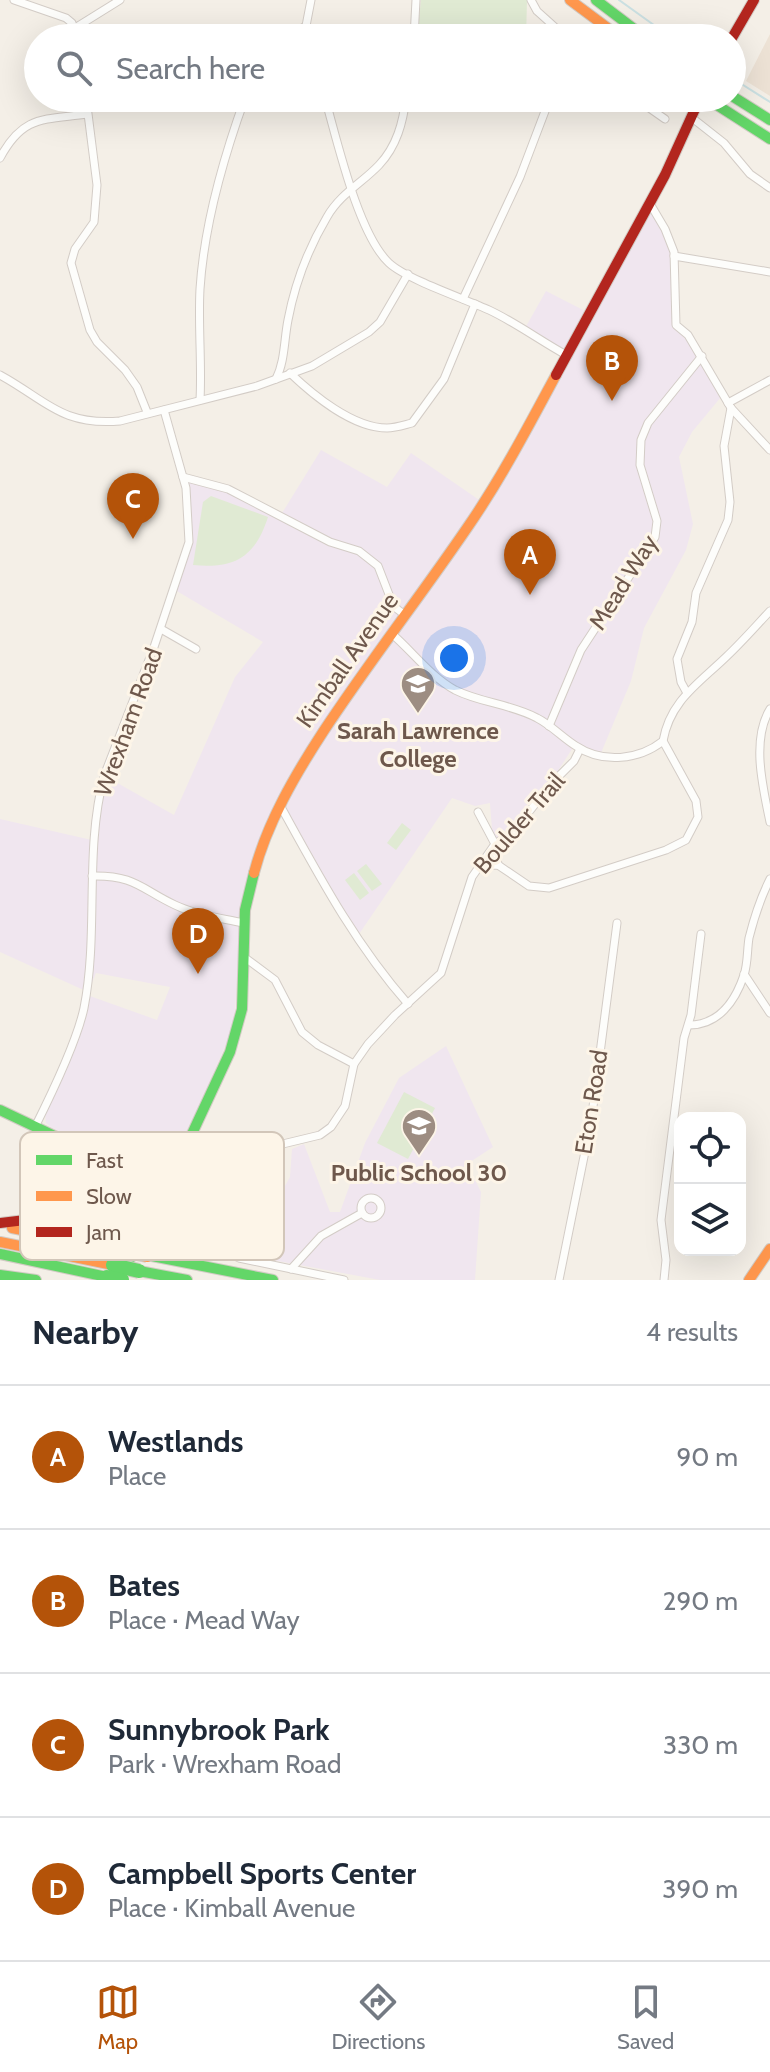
<!DOCTYPE html>
<html lang="en">
<head>
<meta charset="utf-8">
<style>
	body { margin:0; font-family:Cabin,sans-serif; background:#f6f6f7; color:#1f2937 }
	.controls { position:absolute; right:24px; bottom:24px; display:grid; overflow:hidden; border-radius:16px; box-shadow:0 8px 32px #0002 }
	.controls button { width:72px; height:72px; display:grid; place-items:center; padding:0; border:0; border-bottom:2px solid #e0e1e3; background:#fff; color:#1f2937; font:40px sans-serif }
	.you { position:absolute; left:454px; top:658px; width:28px; height:28px; margin:-20px; border:6px solid #fff; border-radius:50%; background:#1a73e8; box-shadow:0 0 0 12px #1a73e833 }
	.badge { display:grid; place-items:center; width:52px; height:52px; border-radius:50%; background:#b45309; color:#fff; font-size:26px; font-weight:700 }
	.pin { position:absolute; translate:-50% -66px; filter:drop-shadow(0 2px 4px #0008) }
	.pin::after { content:''; position:absolute; top:42px; width:28px; height:24px; background:inherit; clip-path:polygon(0 0,100% 0,50% 100%) }
	.list { margin:0; padding:0; list-style:none }
	h2 { display:flex; justify-content:space-between; align-items:center; height:104px; margin:0; padding:0 32px; font-size:34px }
	h2 small { font-size:26px; font-weight:400; color:#747a83 }
	.list li { display:grid; grid-template-columns:52px 1fr auto; gap:24px; align-items:center; box-sizing:border-box; height:144px; padding:0 32px; border-top:2px solid #e0e1e3 }
	.list b { display:block; font-size:30px; white-space:nowrap }
	.list p { margin:0; font-size:26px; white-space:nowrap; color:#747a83 }
	.list em { font-size:26px; font-style:normal; color:#747a83 }
	.icon { flex:none; width:44px; height:44px; fill:none; stroke:currentColor; stroke-width:2; stroke-linecap:round; stroke-linejoin:round }
	.map { position:relative; flex:none; width:770px; height:1280px; overflow:hidden }
	.search { position:absolute; background:#fff; box-shadow:0 8px 32px #0002; left:24px; right:24px; top:24px; height:88px; display:flex; align-items:center; gap:20px; box-sizing:border-box; padding:0 28px; border-radius:44px; color:#747a83; font-size:30px }
	.sheet { height:680px; background:#fff }
	nav { display:flex; justify-content:space-around; align-items:center; box-sizing:border-box; height:112px; border-top:2px solid #e0e1e3; background:#fff; font-size:22px; color:#747a83 }
	nav a { display:grid; justify-items:center; gap:4px }
	nav .on { color:#b45309 }
	.map>svg:first-child { display:block }
	.residential { fill:#ede2d5 }
	.education { fill:#f0e6ef }
	.green { fill:#e0ead3 }
	.lines { fill:none; stroke-linecap:round; stroke-linejoin:round }
	.stream { stroke:#cbe0e2; stroke-width:2 }
	.street-casing { stroke:#d3ccc6; stroke-width:9 }
	.fast-casing { stroke:#d2cbc4; stroke-width:12 }
	.slow-casing { stroke:#d2cbc4; stroke-width:12 }
	.jam-casing { stroke:#d2cbc4; stroke-width:12 }
	.street { stroke:#fdfdfb; stroke-width:7 }
	.fast { stroke:#63d668; stroke-width:10 }
	.slow { stroke:#ff974d; stroke-width:10 }
	.jam { stroke:#b3261e; stroke-width:10 }
	.fast-bridge-casing { stroke:#d3cbc5; stroke-width:16; stroke-linecap:butt }
	.slow-bridge-casing { stroke:#d3cbc5; stroke-width:16; stroke-linecap:butt }
	.fast-bridge { stroke:#63d668; stroke-width:14 }
	.slow-bridge { stroke:#ff974d; stroke-width:14 }
	.labels { text-anchor:middle; dominant-baseline:central; stroke-width:6; stroke-linejoin:round; paint-order:stroke }
	.street-label { font-size:24px; fill:#6e584c; stroke:#fdf5e8 }
	.poi-label { font-size:24px; font-weight:bold; fill:#6e584c; stroke:#fdf5e8 }
	.key { fill:#fdf5e8; stroke:#d2c6b9; stroke-width:2 }
	.key-label { font-size:22px; fill:#6e584c }
</style>
</head>
<body>
<div class="map">
<svg width="770" height="1280" viewBox="0 0 770 1280">
	<rect width="100%" height="100%" fill="#f4efe7"/>
	<!-- residential -->
	<path class="residential" d="M770,34V96L746,81Z"/>
	<!-- education -->
	<g class="education">
		<path d="M649,205L663,230L671,252L674,326L686,336L721,397L692,432L679,457L693,524L686,550L644,628L631,681L601,753L572,749L543,794L513,829L493,842L490,803L475,806L452,798L357,937L280,805L258,846L252,864L240,929L234,1026L200,1104L164,1177L52,1128L46,1123L45,1114L68,1060L87,995L157,1020L170,987L96,973L88,992L0,952V819L96,841L105,776L174,815L235,677L263,642L175,590L186,559V479L225,489L279,518L321,450L387,487L411,453L485,504L571,354L524,330L546,291L591,314Z"/>
		<path d="M446,1046L493,1147L467,1164L481,1192L475,1280H380L246,1255L290,1177L292,1149L304,1144L330,1212H340L365,1143L399,1078Z"/>
	</g>
	<!-- green -->
	<g class="green">
		<path d="M421,0H527L526,38H417Z"/>
		<path d="M211,496L268,517C255,557 235,569 193,565L203,502Z"/>
		<path d="M402,823L411,830L396,850L387,843Z"/>
		<path d="M366,864L382,884L372,891L357,871Z"/>
		<path d="M354,873L369,893L360,900L345,880Z"/>
		<path d="M404,1092L435,1108L408,1159L377,1143Z"/>
	</g>
	<g class="lines">
		<!-- stream -->
		<g class="stream">
			<path d="M619,0L672,38"/>
			<path d="M732,78L770,102"/>
		</g>
		<defs>
			<g id="street">
				<path d="M14,0L66,18L72,23L78,38"/>
				<path d="M531,0L537,11L567,38"/>
				<path d="M75,28L120,0"/>
				<path d="M285,38L306,26"/>
				<path d="M310,38L306,26L311,0"/>
				<path d="M414,38L416,0"/>
				<path d="M86,98L97,185L94,222L75,249L71,263L90,330L97,342L125,370L137,387L147,412"/>
				<path d="M325,98C337,140 358,234 389,263C406,279 465,299 489,310C515,322 542,342 568,356"/>
				<path d="M635,98L665,119"/>
				<path d="M691,117L724,143L750,174L770,188"/>
				<path d="M0,158C23,115 43,120 87,114"/>
				<path d="M649,202L665,229L674,252L676,325L688,335L731,408L770,450"/>
				<path d="M674,256L770,272"/>
				<path d="M463,299L520,177L550,98"/>
				<path d="M290,373C313,395 353,428 387,428C395,428 404,425 412,423L444,379L475,304"/>
				<path d="M0,375C46,400 61,426 120,421L257,386L312,366L369,332L380,322L408,274"/>
				<path d="M276,379C285,361 284,340 288,320C295,283 308,249 327,217C340,194 362,183 379,165C397,146 403,122 406,98"/>
				<path d="M200,400C202,363 198,326 200,289C204,227 224,156 245,98"/>
				<path d="M728,403L770,380"/>
				<path d="M183,477L228,489L330,542L359,551L378,566L390,597L397,609L405,615"/>
				<path d="M161,629L196,649"/>
				<path d="M391,633C412,651 431,677 455,690C481,703 511,704 537,718C551,725 563,738 576,746C603,764 639,760 663,741C670,701 698,684 726,657C741,643 755,627 770,611"/>
				<path d="M687,693L681,682L677,659L692,622L696,593L728,520L730,502L724,446L731,408"/>
				<path d="M770,709C751,740 763,788 770,822"/>
				<path d="M549,726L581,650L655,537L657,521L640,465L641,440L648,423L702,356"/>
				<path d="M281,807C319,876 355,944 408,1004"/>
				<path d="M478,812L495,844L498,865"/>
				<path d="M478,866L498,865L529,886L549,888L666,850L686,840L698,817L696,801L663,741"/>
				<path d="M92,876C135,875 141,889 175,905C196,915 221,918 243,923"/>
				<path d="M244,957L275,980L302,1032L318,1045L354,1064"/>
				<path d="M744,974L770,1013"/>
				<path d="M689,1025C718,1025 735,1002 744,975C748,963 747,950 749,938C754,918 761,897 770,879"/>
				<path d="M35,1127C50,1097 77,1041 84,1008C99,932 84,852 104,776L154,647L189,542L186,488L164,410"/>
				<path d="M192,1133L213,1145L242,1150L262,1149L320,1135L331,1127L345,1106L354,1064L368,1044L395,1015L441,973L472,877L495,844L513,832L551,784L574,761L580,749"/>
				<circle cx="371" cy="1208" r="10"/>
				<path d="M155,1210L221,1250L239,1258L344,1280"/>
				<path d="M291,1269L321,1236L362,1213"/>
				<path d="M559,1280L591,1122L617,923"/>
				<path d="M664,1280L666,1260L661,1220L684,1038L691,1015L701,934"/>
			</g>
			<g id="fast">
				<path d="M596,0L646,38"/>
				<path d="M732,96L770,120"/>
				<path d="M706,98L770,139"/>
				<path d="M0,1110L65,1141L168,1184"/>
				<path d="M0,1254L107,1277"/>
				<path d="M147,1255L273,1280"/>
				<path d="M139,1271L187,1280"/>
				<path d="M122,1274L164,1194L230,1052L242,1009L245,910L254,873"/>
				<path d="M0,1275L36,1280"/>
			</g>
			<g id="slow">
				<path d="M570,0L621,38"/>
				<path d="M254,873C267,823 295,775 323,732C369,662 420,597 467,528C501,479 528,427 556,375"/>
				<path d="M77,1187C73,1212 80,1228 102,1242"/>
				<path d="M12,1228L121,1250"/>
				<path d="M0,1242L113,1265"/>
				<path d="M749,1280L770,1249"/>
			</g>
			<g id="jam">
				<path d="M732,38L754,0"/>
				<path d="M556,375L665,175L700,98"/>
				<path d="M0,1223L42,1218L61,1208L80,1148"/>
			</g>
		</defs>
		<!-- street casing -->
		<use href="#street" class="street-casing"/>
		<!-- fast casing -->
		<use href="#fast" class="fast-casing"/>
		<!-- slow casing -->
		<use href="#slow" class="slow-casing"/>
		<!-- jam casing -->
		<use href="#jam" class="jam-casing"/>
		<!-- street -->
		<use href="#street" class="street"/>
		<!-- fast -->
		<use href="#fast" class="fast"/>
		<!-- slow -->
		<use href="#slow" class="slow"/>
		<!-- jam -->
		<use href="#jam" class="jam"/>
		<defs>
			<g id="fast-bridge">
				<path d="M113,1265L139,1271"/>
				<path d="M107,1277L122,1280"/>
			</g>
			<path id="slow-bridge" d="M121,1250L147,1255"/>
		</defs>
		<!-- fast-bridge casing -->
		<use href="#fast-bridge" class="fast-bridge-casing"/>
		<!-- slow-bridge casing -->
		<use href="#slow-bridge" class="slow-bridge-casing"/>
		<!-- fast-bridge -->
		<use href="#fast-bridge" class="fast-bridge"/>
		<!-- slow-bridge -->
		<use href="#slow-bridge" class="slow-bridge"/>
	</g>
	<!-- icons -->
	<defs>
		<symbol id="university-pin" viewBox="-11 -11 22 30"><path d="M0 17L-7.5 6A9.5 9.5 0 1 1 7.5 6Z" fill="#9d8d82" stroke="#fdf5e8"/><path d="M0-5L7-2L0 1L-7-2ZM-4 1L0 2.5L4 1V4Q0 6-4 4Z" fill="#fff"/></symbol>
		<symbol id="school-pin" viewBox="-11 -11 22 30"><path d="M0 17L-7.5 6A9.5 9.5 0 1 1 7.5 6Z" fill="#9d8d82" stroke="#fdf5e8"/><path d="M0-5L7-2L0 1L-7-2ZM-4 1L0 2.5L4 1V4Q0 6-4 4Z" fill="#fff"/></symbol>
	</defs>
	<g fill-rule="evenodd">
		<use href="#university-pin" x="398" y="664" width="40" height="54"/>
		<use href="#school-pin" x="399" y="1106" width="40" height="54"/>
	</g>
	<g class="labels">
		<!-- street labels -->
		<g class="street-label">
			<text transform="translate(623 582) rotate(-58)">Mead Way</text>
			<text transform="translate(347 660) rotate(-55)">Kimball Avenue</text>
			<text transform="translate(128 722) rotate(-70)">Wrexham Road</text>
			<text transform="translate(519 823) rotate(-49)">Boulder Trail</text>
			<text transform="translate(591 1102) rotate(-81)">Eton Road</text>
		</g>
		<!-- poi labels -->
		<g class="poi-label">
			<text x="418" y="730">Sarah Lawrence<tspan x="418" dy="28">College</tspan></text>
			<text x="419" y="1172">Public School 30</text>
		</g>
	</g>
	<!-- legend -->
	<rect x="20" y="1132" width="264" height="128" rx="12" class="key"/>
	<rect x="36" y="1155" width="36" height="10" fill="#63d668"/>
	<rect x="36" y="1191" width="36" height="10" fill="#ff974d"/>
	<rect x="36" y="1227" width="36" height="10" fill="#b3261e"/>
	<g class="key-label">
		<text x="86" y="1168">Fast</text>
		<text x="86" y="1204">Slow</text>
		<text x="86" y="1240">Jam</text>
	</g>
</svg>
<div class="controls">
<button><svg class="icon" aria-label="locate" viewBox="0 0 24 24"><circle cx="12" cy="12" r="6"/><path d="M12 2v4M12 18v4M2 12h4M18 12h4"/></svg></button>
<button><svg class="icon" aria-label="layers" viewBox="0 0 24 24"><path d="M12 4l9 5-9 5-9-5zM3 14l9 5 9-5"/></svg></button>
</div>
<div class="you"></div>
<div class="pin badge" style="left:530px;top:595px">A</div>
<div class="pin badge" style="left:612px;top:401px">B</div>
<div class="pin badge" style="left:133px;top:539px">C</div>
<div class="pin badge" style="left:198px;top:974px">D</div>
<div class="search"><svg class="icon" aria-label="search" viewBox="0 0 24 24"><circle cx="10" cy="10" r="6"/><path d="M15 15l6 6"/></svg>Search here</div>
</div>
<section class="sheet">
<h2>Nearby<small>4 results</small></h2>
<ul class="list">
<li><span class="badge">A</span><div><b>Westlands</b><p>Place</p></div><em>90 m</em></li>
<li><span class="badge">B</span><div><b>Bates</b><p>Place · Mead Way</p></div><em>290 m</em></li>
<li><span class="badge">C</span><div><b>Sunnybrook Park</b><p>Park · Wrexham Road</p></div><em>330 m</em></li>
<li><span class="badge">D</span><div><b>Campbell Sports Center</b><p>Place · Kimball Avenue</p></div><em>390 m</em></li>
</ul>
</section>
<nav>
<a class="on"><svg class="icon" aria-label="map" viewBox="0 0 24 24"><path d="M3 6l6-2 6 2 6-2v14l-6 2-6-2-6 2zM9 4v14M15 6v14"/></svg>Map</a>
<a><svg class="icon" aria-label="directions" viewBox="0 0 24 24"><path d="M12 3l9 9-9 9-9-9zM9 14v-3h6M13 9l2 2-2 2"/></svg>Directions</a>
<a><svg class="icon" aria-label="saved" viewBox="0 0 24 24"><path d="M7 4h10v16l-5-4-5 4z"/></svg>Saved</a>
</nav>
</body>
</html>
